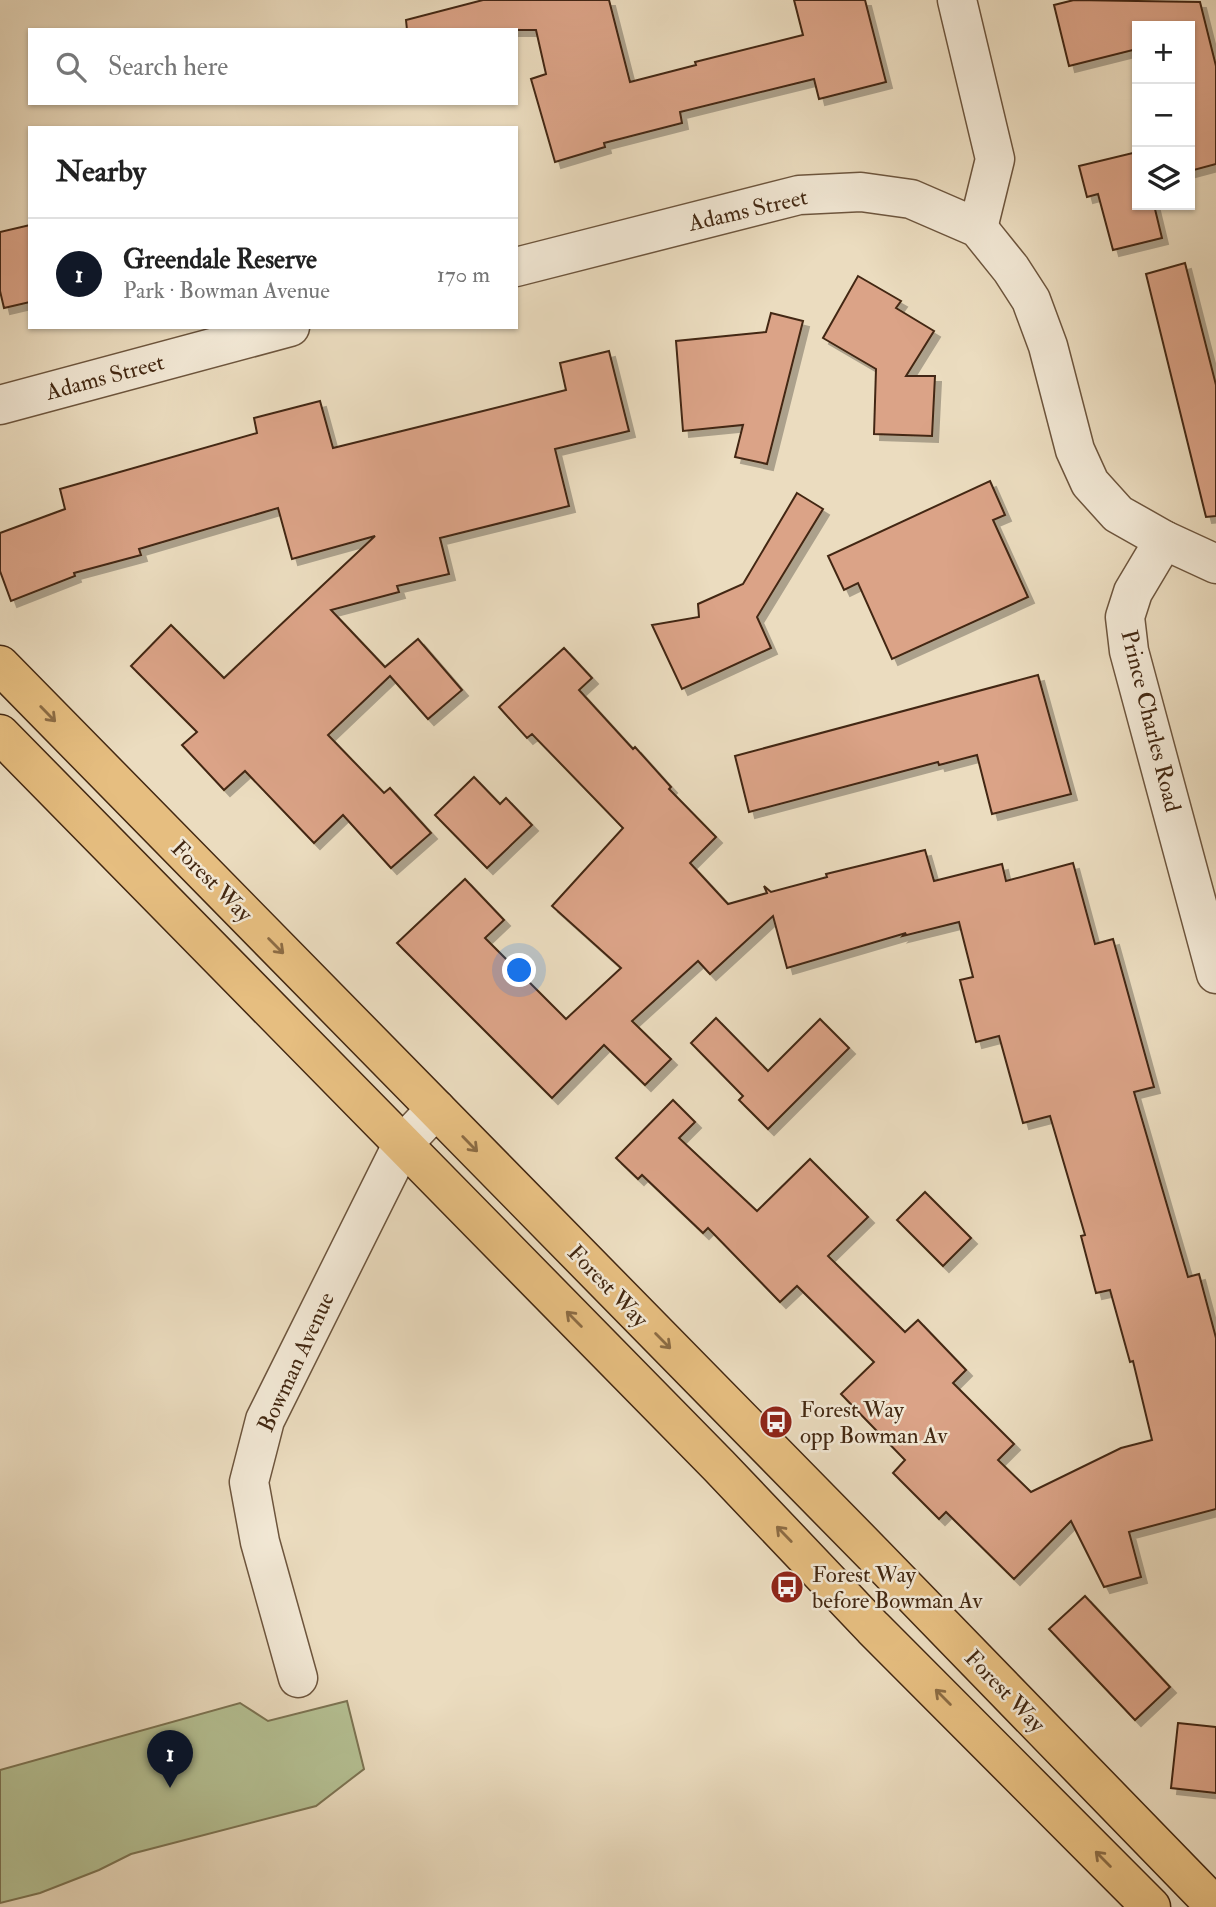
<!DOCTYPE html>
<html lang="en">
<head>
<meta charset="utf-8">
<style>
	body { margin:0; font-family:"IM FELL Double Pica",serif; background:#f2f2f2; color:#222 }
	.controls { position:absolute; right:21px; top:21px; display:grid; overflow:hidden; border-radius:0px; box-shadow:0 2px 5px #0004 }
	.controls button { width:63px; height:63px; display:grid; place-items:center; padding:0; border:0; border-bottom:2px solid #e0e0e0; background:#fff; color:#222; font:35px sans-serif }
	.you { position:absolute; left:520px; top:971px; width:24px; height:24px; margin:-18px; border:5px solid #fff; border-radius:50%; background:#1a73e8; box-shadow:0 0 0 10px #1a73e833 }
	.badge { display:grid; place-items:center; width:46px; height:46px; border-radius:50%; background:#111827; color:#fff; font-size:23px; font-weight:700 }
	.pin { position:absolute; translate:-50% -58px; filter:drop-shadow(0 2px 4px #0008) }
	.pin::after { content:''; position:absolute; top:37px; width:24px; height:21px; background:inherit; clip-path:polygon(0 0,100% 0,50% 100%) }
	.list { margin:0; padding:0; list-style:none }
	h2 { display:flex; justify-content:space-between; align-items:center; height:91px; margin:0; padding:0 28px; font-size:30px }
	h2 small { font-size:23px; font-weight:400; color:#767676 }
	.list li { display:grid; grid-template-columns:46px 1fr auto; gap:21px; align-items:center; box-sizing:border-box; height:112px; padding:0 28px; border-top:2px solid #e0e0e0 }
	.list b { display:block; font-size:26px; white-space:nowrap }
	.list p { margin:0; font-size:23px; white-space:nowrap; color:#767676 }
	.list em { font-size:23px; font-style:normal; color:#767676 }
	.icon { flex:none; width:38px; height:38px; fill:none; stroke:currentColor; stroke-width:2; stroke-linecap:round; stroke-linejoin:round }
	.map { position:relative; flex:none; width:1216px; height:1907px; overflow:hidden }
	.search { position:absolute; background:#fff; box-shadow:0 2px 5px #0004; left:28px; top:28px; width:490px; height:77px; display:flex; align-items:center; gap:18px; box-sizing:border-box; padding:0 24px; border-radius:0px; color:#767676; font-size:26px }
	.panel { position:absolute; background:#fff; box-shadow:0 2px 5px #0004; left:28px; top:126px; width:490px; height:203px; border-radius:0px }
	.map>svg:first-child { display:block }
	.green { fill:#b5c194; stroke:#7c7453; stroke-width:2 }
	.building { fill:#dba387; stroke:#432812; stroke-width:2; filter:url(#shadow) }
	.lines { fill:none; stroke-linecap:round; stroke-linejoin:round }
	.minor-casing { stroke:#6d553d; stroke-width:41 }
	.major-casing { stroke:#432812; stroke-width:41 }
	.minor { stroke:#f2e8d5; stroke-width:38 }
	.major { stroke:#e6be80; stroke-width:38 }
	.oneway { stroke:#8c6c44 }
	.labels { text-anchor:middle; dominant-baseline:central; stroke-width:5; stroke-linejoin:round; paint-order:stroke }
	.street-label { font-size:23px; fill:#432812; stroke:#f2e8d5 }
	.poi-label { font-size:23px; fill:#432812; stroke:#f2e8d5; text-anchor:start }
</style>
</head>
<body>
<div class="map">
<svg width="1216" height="1907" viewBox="0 0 1216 1907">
	<defs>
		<filter id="shadow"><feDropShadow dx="6" dy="6" stdDeviation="0" flood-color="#0004"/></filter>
	</defs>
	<rect width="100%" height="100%" fill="#ebdcbf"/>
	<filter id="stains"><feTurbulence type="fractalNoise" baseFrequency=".00286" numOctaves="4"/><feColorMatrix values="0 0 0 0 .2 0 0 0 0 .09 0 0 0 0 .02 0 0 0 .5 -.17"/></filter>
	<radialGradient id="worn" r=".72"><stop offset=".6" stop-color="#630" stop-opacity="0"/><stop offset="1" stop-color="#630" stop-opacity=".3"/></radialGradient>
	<!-- green -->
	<path class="green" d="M347,1701L364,1769L316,1806L131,1854L99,1870L40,1893L0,1903V1770L240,1703L268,1721Z"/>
	<!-- building -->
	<g class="building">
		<path d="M483,0H609L630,82L696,65L695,62L803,35L794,0H865L886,82L819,99L814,79L680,112L682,123L604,143L605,147L555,162L531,79L546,74L536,30H407L406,20Z"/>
		<path d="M1074,0L1200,2L1216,66V164L1190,171V26H1137V49L1069,66L1054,5Z"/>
		<path d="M1137,152V205H1154L1162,238L1113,250L1098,194L1087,197L1079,166Z"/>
		<path d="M30,225V302L4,308L0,291V232Z"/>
		<path d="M1185,263L1216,385V516L1206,517L1146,274Z"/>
		<path d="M858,276L901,301L896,308L934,331L906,376H935L932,436L874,434L876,369L823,338Z"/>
		<path d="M771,313L803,321L767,464L735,457L743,425L683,431L676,341L766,332Z"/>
		<path d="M609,351L629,431L555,449L569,506L440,538L449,574L397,586L399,592L331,610L385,667L418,639L462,690L428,719L390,676L328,735L384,793L390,788L431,833L391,868L343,815L314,843L245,771L224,790L182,745L197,732L131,666L171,625L224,678L375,536L292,559L278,508L139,549L141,555L74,573L75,576L11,601L0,571V533L65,509L60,489L257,433L254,418L320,401L333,448L479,412L566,390L560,363Z"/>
		<path d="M990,481L1005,515L993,520L1028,597L892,659L858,583L844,590L828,556Z"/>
		<path d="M797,493L823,509L757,617L771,648L682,689L652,625L699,617L698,604L743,584Z"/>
		<path d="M564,648L592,678L579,690L633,749L635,747L671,787L669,789L716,837L690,863L728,904L767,893L764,886L771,892L827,877L826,874L925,850L934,881L1002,864L1006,881L1073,863L1095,944L1113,939L1154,1087L1134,1092L1188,1277L1199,1274L1216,1338V1509L1129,1532L1141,1577L1104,1587L1071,1521L1014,1579L946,1512L939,1519L893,1473L905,1460L841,1394L874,1362L797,1286L780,1302L708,1228L703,1233L642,1175L638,1179L616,1158L673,1100L695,1122L679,1138L757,1211L810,1159L868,1217L828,1256L905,1332L918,1320L966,1370L953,1383L1014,1444L998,1460L1031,1492L1121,1448L1152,1440L1133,1361L1130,1362L1110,1290L1096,1293L1081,1236L1085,1235L1050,1116L1023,1123L999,1036L976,1042L960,980L973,977L959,922L903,936L906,933L787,968L773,916L710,974L698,961L632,1021L671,1059L645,1085L604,1045L552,1098L397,943L465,879L504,920L485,938L566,1019L621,968L552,906L623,828L532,734L527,738L499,707Z"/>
		<path d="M1038,675L1071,794L992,814L977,755L939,765L938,762L749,812L735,756Z"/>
		<path d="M474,777L500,804L506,798L532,825L487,868L435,815Z"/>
		<path d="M716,1018L768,1071L820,1019L849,1048L768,1129L739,1100L743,1096L691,1043Z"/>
		<path d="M925,1192L971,1238L943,1266L897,1220Z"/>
		<path d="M1085,1596L1170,1687L1135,1720L1049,1629Z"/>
		<path d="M1178,1723L1216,1727V1793L1171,1788Z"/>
	</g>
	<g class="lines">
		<defs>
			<g id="minor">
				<path d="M957,0L995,159L978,228"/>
				<path d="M516,267L799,195L861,192L911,199L978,228L1011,269L1031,300L1048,346L1075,450L1090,483L1118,514L1164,540L1216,564"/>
				<path d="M0,405L290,327"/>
				<path d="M1164,540L1133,592L1125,617L1129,651L1216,974"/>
				<path d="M298,1678L260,1542L249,1482L265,1420L402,1145L436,1109"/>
			</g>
			<g id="major">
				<path d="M0,665L874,1555L1216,1907"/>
				<path d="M0,734L719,1466L873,1628L1151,1907"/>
			</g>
		</defs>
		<!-- minor casing -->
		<use href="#minor" class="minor-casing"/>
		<!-- major casing -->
		<use href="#major" class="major-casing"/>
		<!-- minor -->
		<use href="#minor" class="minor"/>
		<!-- major -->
		<use href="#major" class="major"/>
	</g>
	<!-- one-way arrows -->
	<defs><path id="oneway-shaft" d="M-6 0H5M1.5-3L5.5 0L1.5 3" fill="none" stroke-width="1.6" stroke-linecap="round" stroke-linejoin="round" transform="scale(1.75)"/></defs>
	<g class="oneway">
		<use href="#oneway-shaft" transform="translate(48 714) rotate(46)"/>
		<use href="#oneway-shaft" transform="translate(276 946) rotate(45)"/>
		<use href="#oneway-shaft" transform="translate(470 1144) rotate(46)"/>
		<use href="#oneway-shaft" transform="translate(574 1319) rotate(-135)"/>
		<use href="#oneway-shaft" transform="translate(663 1341) rotate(45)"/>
		<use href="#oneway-shaft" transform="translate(784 1534) rotate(-134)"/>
		<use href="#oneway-shaft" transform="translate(943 1697) rotate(-135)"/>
		<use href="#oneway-shaft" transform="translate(1103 1859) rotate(-135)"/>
	</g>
	<!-- icons -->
	<defs>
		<symbol id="bus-disc" viewBox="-11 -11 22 22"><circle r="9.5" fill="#8f2418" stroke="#f2e8d5"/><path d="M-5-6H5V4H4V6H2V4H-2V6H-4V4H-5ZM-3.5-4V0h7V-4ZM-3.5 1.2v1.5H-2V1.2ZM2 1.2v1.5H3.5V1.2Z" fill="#fff"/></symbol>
	</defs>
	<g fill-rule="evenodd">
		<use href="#bus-disc" x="757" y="1403" width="38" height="38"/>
		<use href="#bus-disc" x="768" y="1568" width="38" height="38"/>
	</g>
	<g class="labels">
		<!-- street labels -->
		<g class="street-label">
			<text transform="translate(748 210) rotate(-13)">Adams Street</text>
			<text transform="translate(105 377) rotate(-15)">Adams Street</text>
			<text transform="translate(1151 721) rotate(76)">Prince Charles Road</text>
			<text transform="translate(212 881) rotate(45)">Forest Way</text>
			<text transform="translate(608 1286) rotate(46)">Forest Way</text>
			<text transform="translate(296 1362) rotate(-65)">Bowman Avenue</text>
			<text transform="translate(1005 1691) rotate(46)">Forest Way</text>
		</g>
		<!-- poi labels -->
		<g class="poi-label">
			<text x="800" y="1409">Forest Way<tspan x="800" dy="26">opp Bowman Av</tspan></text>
			<text x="812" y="1574">Forest Way<tspan x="812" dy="26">before Bowman Av</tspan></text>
		</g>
	</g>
	<rect width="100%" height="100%" filter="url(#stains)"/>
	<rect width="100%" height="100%" fill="url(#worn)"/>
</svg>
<div class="controls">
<button>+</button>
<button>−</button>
<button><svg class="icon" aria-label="layers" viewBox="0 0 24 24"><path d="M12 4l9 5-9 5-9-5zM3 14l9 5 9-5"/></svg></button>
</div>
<div class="you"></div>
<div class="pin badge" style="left:170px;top:1788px">1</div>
<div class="search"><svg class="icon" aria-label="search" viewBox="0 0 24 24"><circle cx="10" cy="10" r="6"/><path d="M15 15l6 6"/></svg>Search here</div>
<section class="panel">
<h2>Nearby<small></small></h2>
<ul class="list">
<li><span class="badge">1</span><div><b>Greendale Reserve</b><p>Park · Bowman Avenue</p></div><em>170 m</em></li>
</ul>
</section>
</div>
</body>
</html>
